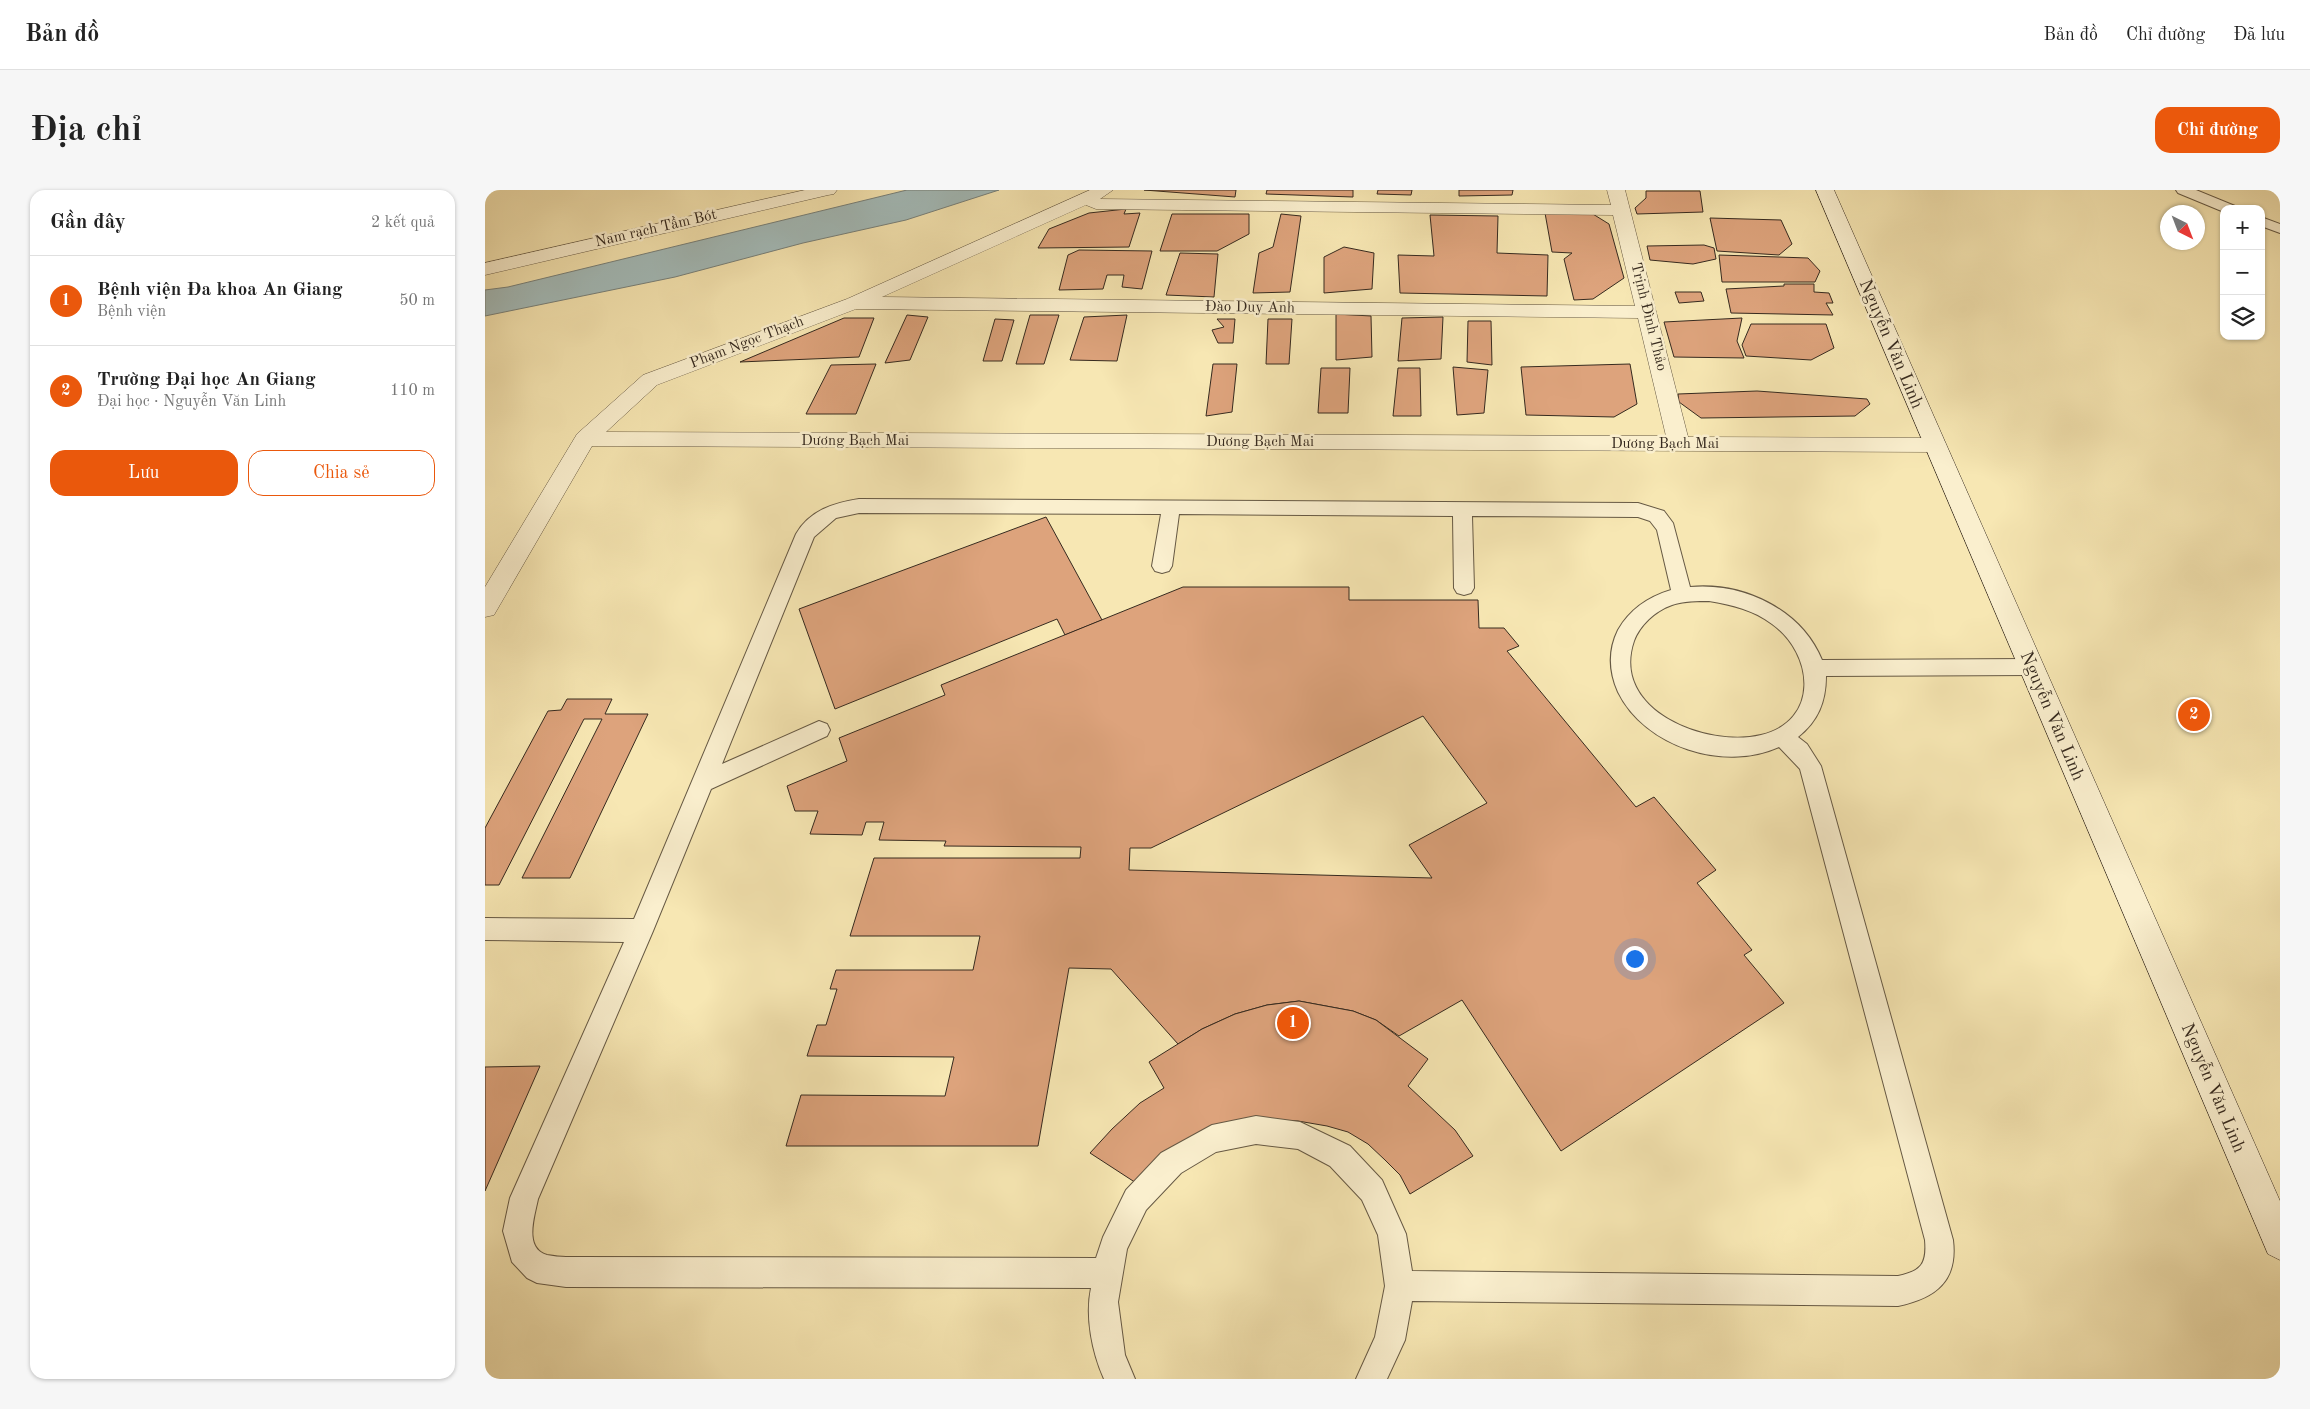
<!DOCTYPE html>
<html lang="vi">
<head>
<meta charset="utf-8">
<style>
	body { margin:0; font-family:"Old Standard TT",serif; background:#f6f6f6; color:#222 }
	.controls { position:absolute; right:15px; top:15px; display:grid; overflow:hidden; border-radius:10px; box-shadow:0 1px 4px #0004 }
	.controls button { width:45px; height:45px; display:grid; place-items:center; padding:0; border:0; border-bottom:1px solid #e0e0e0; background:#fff; color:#222; font:25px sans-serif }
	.compass { position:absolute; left:1675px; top:15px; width:45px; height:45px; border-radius:50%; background:#fff; box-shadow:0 1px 4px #0004; rotate:138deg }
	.you { position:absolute; left:1149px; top:768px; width:18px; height:18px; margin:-12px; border:4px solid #fff; border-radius:50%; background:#1a73e8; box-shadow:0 0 0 8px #1a73e833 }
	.badge { display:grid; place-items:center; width:32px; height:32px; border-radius:50%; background:#ea580c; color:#fff; font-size:16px; font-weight:700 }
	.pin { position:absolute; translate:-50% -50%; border:2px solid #fff; box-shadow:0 1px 5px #0006 }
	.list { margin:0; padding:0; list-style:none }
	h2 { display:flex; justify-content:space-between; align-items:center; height:65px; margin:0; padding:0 20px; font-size:21px }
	h2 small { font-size:16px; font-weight:400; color:#767676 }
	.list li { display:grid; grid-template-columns:32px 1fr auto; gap:15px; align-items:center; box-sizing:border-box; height:90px; padding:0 20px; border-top:1px solid #e0e0e0 }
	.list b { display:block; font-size:19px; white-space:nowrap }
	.list p { margin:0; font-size:16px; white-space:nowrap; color:#767676 }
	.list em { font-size:16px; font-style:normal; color:#767676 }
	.actions { display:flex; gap:10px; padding:15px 20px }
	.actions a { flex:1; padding:11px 0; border:1px solid #ea580c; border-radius:15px; text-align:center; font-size:18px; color:#ea580c }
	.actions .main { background:#ea580c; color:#fff }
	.icon { flex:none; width:28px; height:28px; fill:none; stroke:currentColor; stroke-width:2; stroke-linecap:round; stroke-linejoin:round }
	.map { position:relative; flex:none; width:1795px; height:1189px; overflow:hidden; border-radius:15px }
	header { display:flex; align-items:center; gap:30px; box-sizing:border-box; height:70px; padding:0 25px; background:#fff; border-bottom:1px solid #e0e0e0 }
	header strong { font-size:24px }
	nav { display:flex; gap:28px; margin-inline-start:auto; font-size:18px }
	.intro { display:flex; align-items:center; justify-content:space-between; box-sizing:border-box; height:120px; padding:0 30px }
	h1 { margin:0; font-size:35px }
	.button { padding:12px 22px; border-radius:15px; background:#ea580c; color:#fff; font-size:18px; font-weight:700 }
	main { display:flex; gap:30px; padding:0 30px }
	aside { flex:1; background:#fff; border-radius:15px; box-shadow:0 1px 4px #0004 }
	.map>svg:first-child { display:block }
	.water { fill:#a4bcba; stroke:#78827c }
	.building { fill:#dda37c; stroke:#362a1f; fill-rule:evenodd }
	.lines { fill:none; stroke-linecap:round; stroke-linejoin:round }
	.lane-casing { stroke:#665944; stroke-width:2 }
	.street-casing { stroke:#665944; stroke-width:1 }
	.secondary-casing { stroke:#362a1f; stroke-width:1 }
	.lane { fill:#faefce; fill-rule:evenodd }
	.street { fill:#faefce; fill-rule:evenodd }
	.secondary { fill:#faefce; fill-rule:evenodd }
	.labels { text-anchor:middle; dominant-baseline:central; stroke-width:5; stroke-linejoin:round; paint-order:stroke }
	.far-street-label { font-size:15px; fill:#362a1f; stroke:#faefce }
	.street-label { font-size:18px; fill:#362a1f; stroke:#faefce }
</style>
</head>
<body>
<header>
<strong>Bản đồ</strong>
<nav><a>Bản đồ</a><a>Chỉ đường</a><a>Đã lưu</a></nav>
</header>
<div class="intro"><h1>Địa chỉ</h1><a class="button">Chỉ đường</a></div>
<main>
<aside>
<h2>Gần đây<small>2 kết quả</small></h2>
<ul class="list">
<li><span class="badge">1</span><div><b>Bệnh viện Đa khoa An Giang</b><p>Bệnh viện</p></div><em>50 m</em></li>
<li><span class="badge">2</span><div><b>Trường Đại học An Giang</b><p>Đại học · Nguyễn Văn Linh</p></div><em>110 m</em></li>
</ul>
<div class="actions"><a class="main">Lưu</a><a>Chia sẻ</a></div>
</aside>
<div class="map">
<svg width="1795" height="1189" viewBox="0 0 1795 1189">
	<rect width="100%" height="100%" fill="#f7e7b3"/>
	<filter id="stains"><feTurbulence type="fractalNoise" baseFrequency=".004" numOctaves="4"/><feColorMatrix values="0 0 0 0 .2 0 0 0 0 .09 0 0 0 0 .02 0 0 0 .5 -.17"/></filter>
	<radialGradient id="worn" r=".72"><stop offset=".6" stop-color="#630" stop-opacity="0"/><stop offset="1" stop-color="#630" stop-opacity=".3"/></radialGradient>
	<!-- water -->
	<path class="water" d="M422,0H514L421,30L318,53L190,87L0,126V100L23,97Z"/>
	<!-- building -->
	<g class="building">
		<path d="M659,0H751L750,7Z"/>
		<path d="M782,0H868V7L781,4Z"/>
		<path d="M893,0H927L926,5L892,4Z"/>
		<path d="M974,0H1028L1027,5L974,6Z"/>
		<path d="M1161,1H1215L1218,22L1152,24L1150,18L1161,8Z"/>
		<path d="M641,19L639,24L655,23L644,57L553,58L564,39L604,23Z"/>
		<path d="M1103,21L1124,34L1139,88L1108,109L1089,110L1079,69L1087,63L1067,62L1060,23Z"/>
		<path d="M687,24H764V44L732,61H675Z"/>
		<path d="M796,24L816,26L805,102L768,103L774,63L788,57Z"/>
		<path d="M945,25L1013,26L1012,63L1063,65L1062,106L915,103L913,65L949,66Z"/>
		<path d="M1225,28L1296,30L1307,54L1294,65L1232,61Z"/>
		<path d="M1219,55L1229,58L1231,69L1208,74L1165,70L1162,56Z"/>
		<path d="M859,57L889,63L887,99L839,103V67Z"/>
		<path d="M594,60L667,61L657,99L637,97L639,85H622L618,99L574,100L583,65Z"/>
		<path d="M695,63L733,64L729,107L681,105Z"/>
		<path d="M1234,65L1323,68L1335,81L1330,92H1237Z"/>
		<path d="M1299,94H1329V102L1344,103L1348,113H1341L1348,125L1246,123L1241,99L1299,96Z"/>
		<path d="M1190,102H1216L1219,111L1194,113Z"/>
		<path d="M851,124L886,126L887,167L851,170Z"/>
		<path d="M422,125L443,127L425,170L400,173Z"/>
		<path d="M545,125H574L559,174H531Z"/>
		<path d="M642,125L632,171L585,170L599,127Z"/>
		<path d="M958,127L956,169L913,171L917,128Z"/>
		<path d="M359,128H389L374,167L255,172Z"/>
		<path d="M1257,128L1252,151L1259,168L1189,167L1179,132Z"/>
		<path d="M510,129L529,130L517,171H498Z"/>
		<path d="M732,129H750L748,153H733L727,140L739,137Z"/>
		<path d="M783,129H807L804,174H781Z"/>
		<path d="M983,131H1006L1007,175L982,172Z"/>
		<path d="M1266,134H1341L1349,158L1326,170L1261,166L1257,155Z"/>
		<path d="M391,174L371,224H321L346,175Z"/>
		<path d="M728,174H752L747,222L721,226Z"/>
		<path d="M1145,174L1152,214L1129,227L1041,225L1036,177Z"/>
		<path d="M968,177L1003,180L999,223L972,225Z"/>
		<path d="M836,178H865L863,223H833Z"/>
		<path d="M913,178H935L936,226H908Z"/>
		<path d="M1272,201L1382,209L1385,214L1370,226L1216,228L1194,212L1193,204Z"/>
		<path d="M561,327L617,430L580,445L572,429L350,519L314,419Z"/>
		<path d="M698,397H864V410H993L994,438H1019L1034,456L1022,461L1151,617L1169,607L1231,680L1212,693L1267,760L1259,765L1299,813L1076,961L977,810L914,846L891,830L868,821L814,811L782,815L750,824L717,839L693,854L626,779L584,778L553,956H301L316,905L460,906L469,867L322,866L332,835H341L352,799H345L351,780H488L495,746H365L389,668H595L596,657L459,656L461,651L394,650L399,632H381L377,645L325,644L333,621H310L302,596L362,571L354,548L460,505L456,495ZM938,526L1002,613L924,655L947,688L644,680L645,658H666Z"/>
		<path d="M82,509H127L120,524H163L85,688H37L117,529H99L14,695H0V638L63,521L76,520Z"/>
		<path d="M814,811L868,821L891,830L943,869L923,896L970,940L988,966L925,1004L915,985L900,970L883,954L863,942L842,936L813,931L781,930L693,972L665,1002L605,963L627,939L655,913L679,898L664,872L717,839L750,824L782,815Z"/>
		<path d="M55,876L0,1001V877Z"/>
	</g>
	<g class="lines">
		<defs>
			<g id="lane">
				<path d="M1691,0H1711L1750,16L1752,19H1739V22L1693,3Z"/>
				<path d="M1776,27L1795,34V43L1776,36Z"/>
				<path d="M374,309L1153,313L1179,321L1188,333L1205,397C1258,392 1316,419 1337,470L1546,469L1553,471L1556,477L1553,483L1546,485L1341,486C1341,512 1333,531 1313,547L1322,554L1336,576L1468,1050C1473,1091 1451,1108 1413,1116L927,1111L920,1150L902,1189H871L890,1147L900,1096L893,1045L877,1010L845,976L813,959L771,954L731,962L696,983L661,1020L642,1059L633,1112L640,1165L650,1189H619C607,1162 600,1127 606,1098L81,1097L52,1093L42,1088L27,1072L18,1041L25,1008L139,752L0,750V728L149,729L311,344C325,320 349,313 374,309ZM374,323L676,324L667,376L670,381L677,383L684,381L687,376L694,324L968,326L969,398L972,403L979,405L986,403L989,398L987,326L1153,327L1165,331L1172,340L1186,400C1163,407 1145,419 1133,440C1123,460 1124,482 1133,502C1160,557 1239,582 1294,557L1315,579L1440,1050C1442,1073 1437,1081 1413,1086L927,1081L921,1044L897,990L865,956L815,932L771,926L727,935L676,963L641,1000L618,1047L611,1068L81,1067C75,1067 68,1066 62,1065C38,1058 50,1025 53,1009L168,741L226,599L342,546L345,540L342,534L334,531L237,574L329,347L351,328ZM1224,411C1247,415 1269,420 1287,434C1329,464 1335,531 1276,545C1222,558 1125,521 1149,451C1155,435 1170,421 1187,415C1198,411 1212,411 1224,411Z"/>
			</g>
			<g id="street">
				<path d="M320,0H352L349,4L343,5L0,85V73Z"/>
				<path d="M605,0H628L615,9L1126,15L1122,0H1140L1203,247L1449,248L1457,250L1460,255L1457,260L1449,262L107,256L9,425L0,427V397L92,244L158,185L362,109ZM601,15L611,19L1128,25L1150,116L397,107ZM371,119L1153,128L1181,246L121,242L172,195Z"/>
			</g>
			<path id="secondary" d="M1331,0H1349L1795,1011V1070L1783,1064Z"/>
		</defs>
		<!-- lane casing -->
		<use href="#lane" class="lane-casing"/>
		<!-- street casing -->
		<use href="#street" class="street-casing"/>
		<!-- secondary casing -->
		<use href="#secondary" class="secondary-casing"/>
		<!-- lane -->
		<use href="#lane" class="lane"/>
		<!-- street -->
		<use href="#street" class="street"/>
		<!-- secondary -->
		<use href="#secondary" class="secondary"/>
	</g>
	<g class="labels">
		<!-- far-street labels -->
		<g class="far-street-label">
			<text transform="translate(171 39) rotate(-13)">Nam rạch Tầm Bót</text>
			<text transform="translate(765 118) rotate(1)">Đào Duy Anh</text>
			<text transform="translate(1163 127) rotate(76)">Trịnh Đình Thảo</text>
			<text transform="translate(262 153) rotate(-21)">Phạm Ngọc Thạch</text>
			<text x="370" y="251">Dương Bạch Mai</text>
			<text x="775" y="252">Dương Bạch Mai</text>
			<text x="1180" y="254">Dương Bạch Mai</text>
		</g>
		<!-- street labels -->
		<g class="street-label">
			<text transform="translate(1406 154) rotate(67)">Nguyễn Văn Linh</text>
			<text transform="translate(1567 526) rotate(67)">Nguyễn Văn Linh</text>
			<text transform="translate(1728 898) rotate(67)">Nguyễn Văn Linh</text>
		</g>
	</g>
	<rect width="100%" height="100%" filter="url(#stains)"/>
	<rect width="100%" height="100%" fill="url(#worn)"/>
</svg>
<div class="controls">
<button>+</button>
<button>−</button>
<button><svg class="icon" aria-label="layers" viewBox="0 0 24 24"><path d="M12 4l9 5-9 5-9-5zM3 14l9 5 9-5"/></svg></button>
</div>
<svg class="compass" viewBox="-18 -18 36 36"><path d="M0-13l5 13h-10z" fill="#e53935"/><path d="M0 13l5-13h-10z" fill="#767676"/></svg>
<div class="you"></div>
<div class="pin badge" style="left:808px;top:833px">1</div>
<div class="pin badge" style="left:1709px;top:525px">2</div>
</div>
</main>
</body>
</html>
